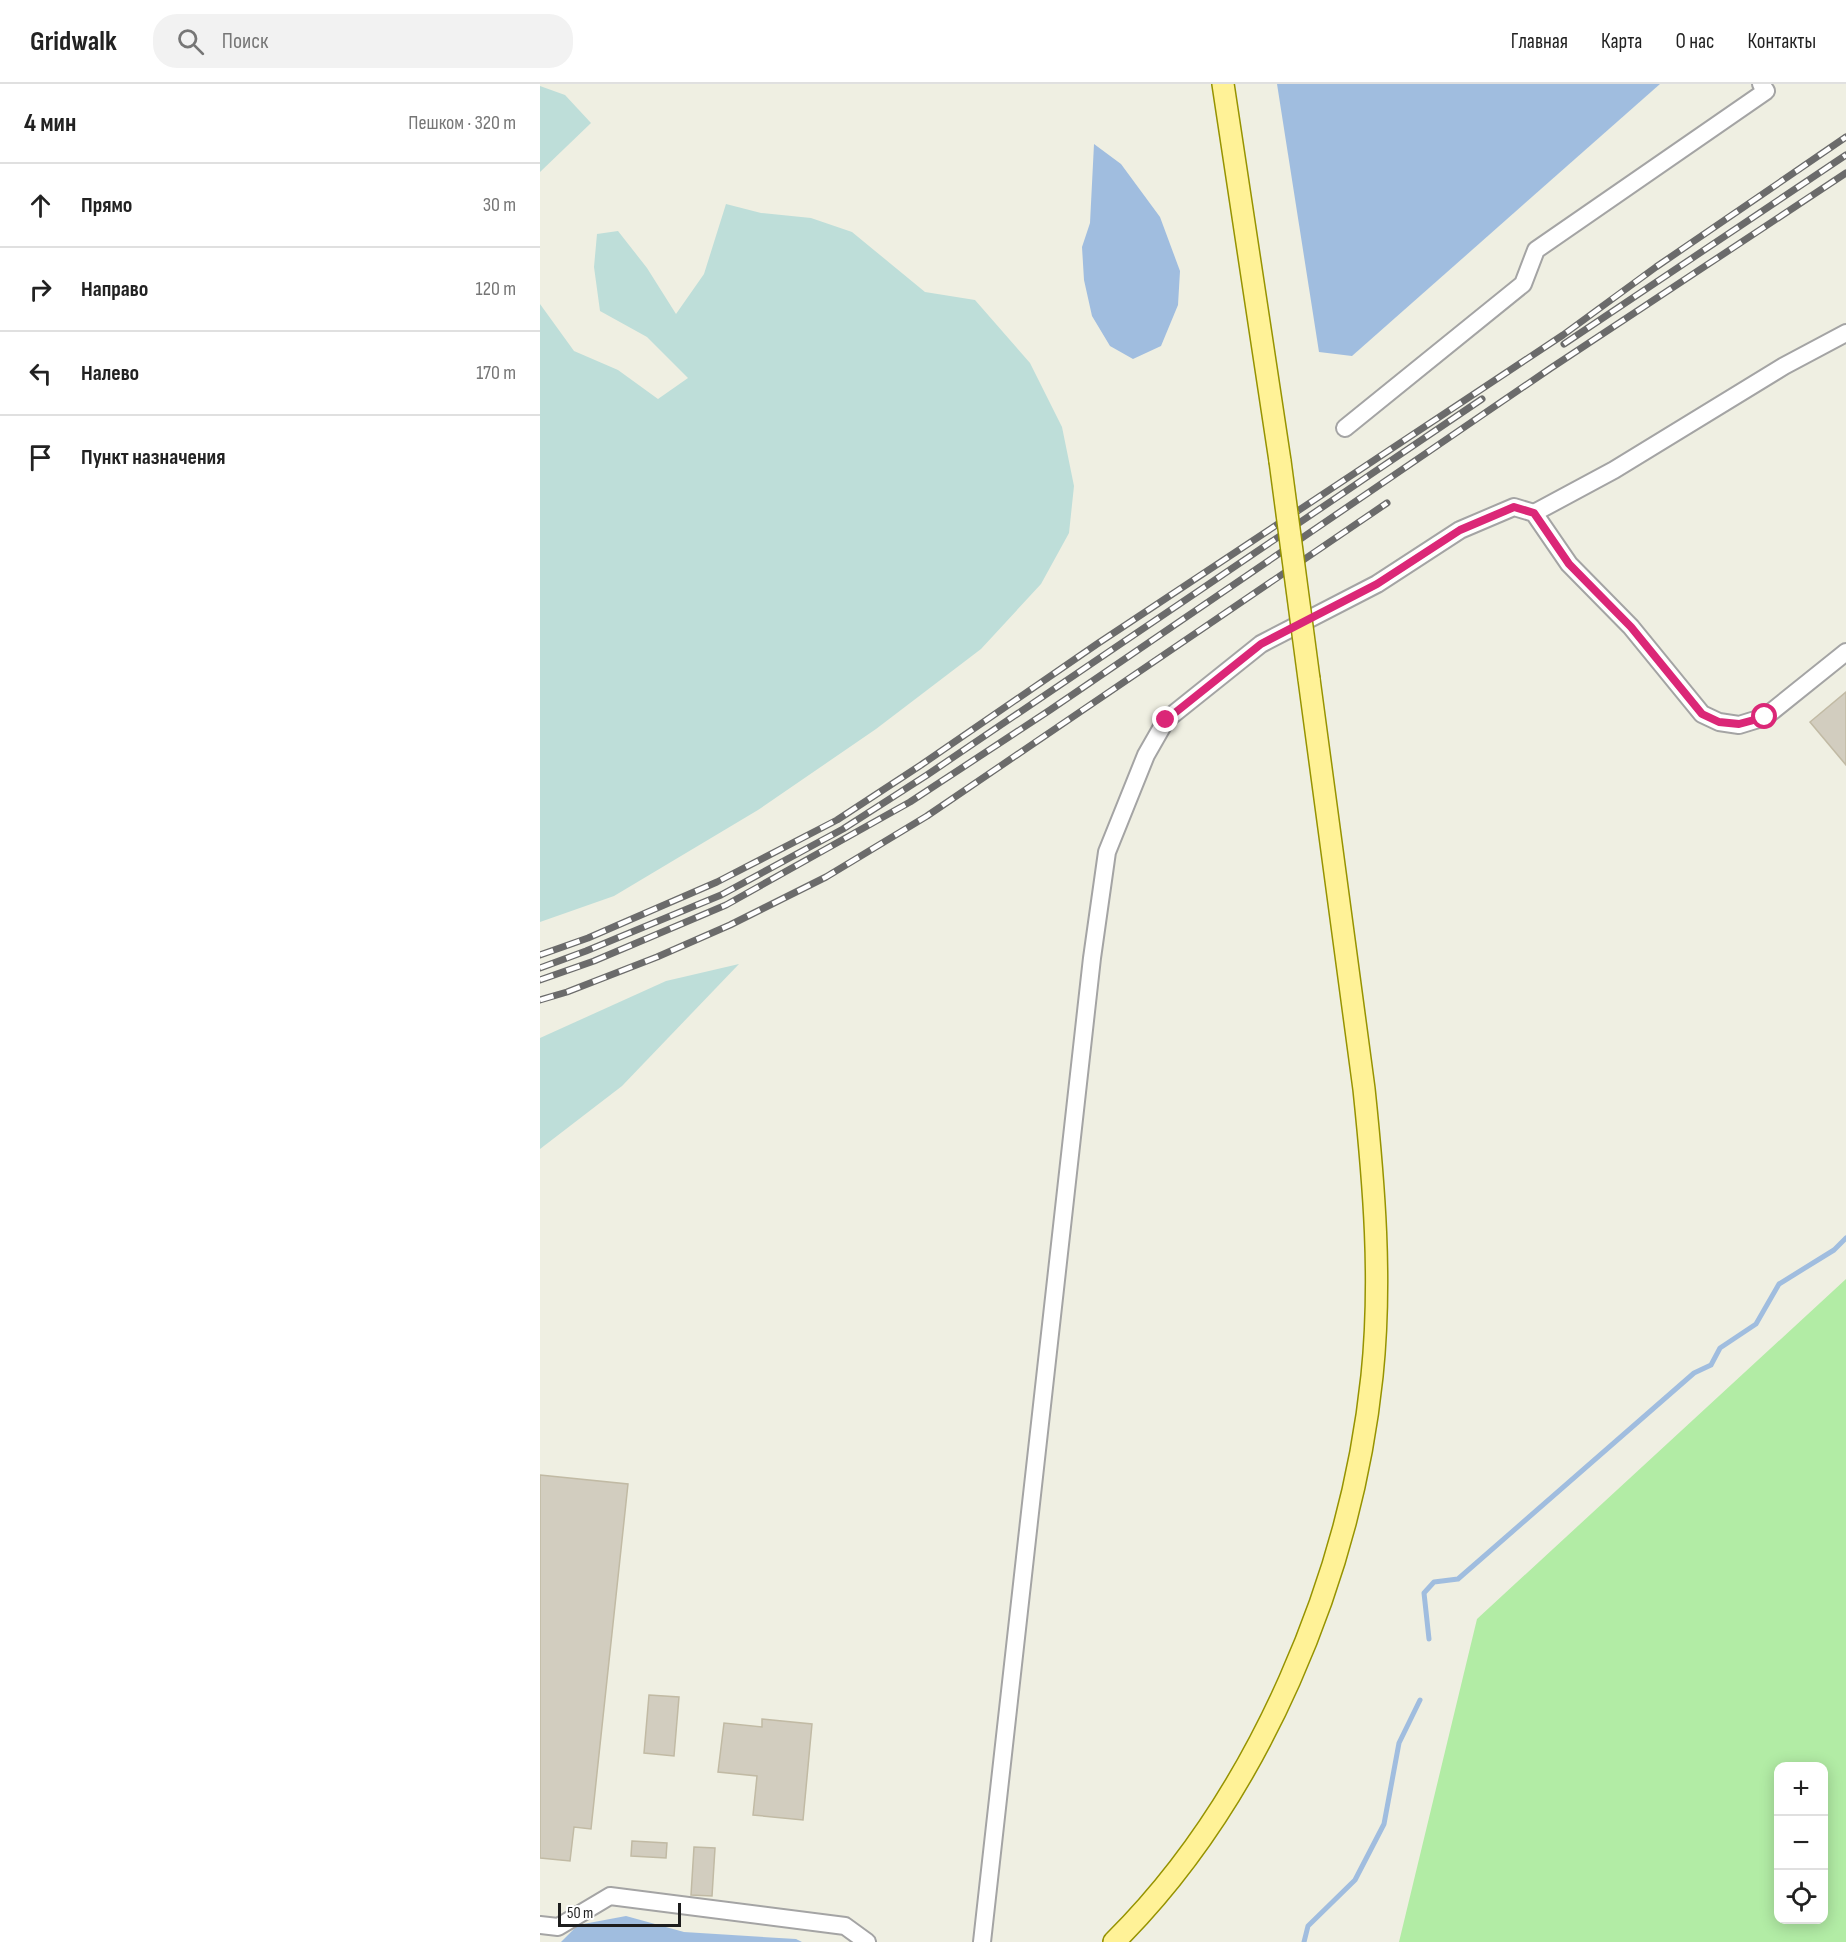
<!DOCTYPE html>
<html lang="ru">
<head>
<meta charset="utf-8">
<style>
	body { margin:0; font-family:"Sofia Sans Condensed",sans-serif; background:#f2f2f2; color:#222 }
	.controls { position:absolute; right:18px; bottom:18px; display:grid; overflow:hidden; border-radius:12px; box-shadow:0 3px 15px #0003 }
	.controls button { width:54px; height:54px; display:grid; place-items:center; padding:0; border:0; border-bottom:2px solid #e0e0e0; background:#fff; color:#222; font:30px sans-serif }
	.scale { position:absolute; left:18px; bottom:15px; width:123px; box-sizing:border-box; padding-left:6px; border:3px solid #1d1d1d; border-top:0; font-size:16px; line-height:21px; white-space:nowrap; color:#1d1d1d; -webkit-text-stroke:4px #fff; paint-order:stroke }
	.stop { position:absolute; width:18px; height:18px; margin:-14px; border:4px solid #db2777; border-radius:50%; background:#fff }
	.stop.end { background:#db2777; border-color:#fff; box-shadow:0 2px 6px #0008 }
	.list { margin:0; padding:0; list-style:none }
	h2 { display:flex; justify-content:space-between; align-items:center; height:78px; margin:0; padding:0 24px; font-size:26px }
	h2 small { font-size:20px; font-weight:400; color:#767676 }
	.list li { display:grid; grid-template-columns:39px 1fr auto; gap:18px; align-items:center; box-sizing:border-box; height:84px; padding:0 24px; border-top:2px solid #e0e0e0 }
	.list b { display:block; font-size:22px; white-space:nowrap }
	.list em { font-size:20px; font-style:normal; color:#767676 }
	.icon { flex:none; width:33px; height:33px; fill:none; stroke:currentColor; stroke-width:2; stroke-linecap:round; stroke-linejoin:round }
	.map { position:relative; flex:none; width:1306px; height:1858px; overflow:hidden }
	header { display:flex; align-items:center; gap:36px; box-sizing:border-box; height:84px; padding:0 30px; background:#fff; border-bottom:2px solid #e0e0e0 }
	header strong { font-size:28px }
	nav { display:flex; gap:33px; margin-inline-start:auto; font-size:21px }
	.search { width:420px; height:54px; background:#f2f2f2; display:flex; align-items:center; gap:15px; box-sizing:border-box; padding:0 21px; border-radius:24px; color:#767676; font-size:22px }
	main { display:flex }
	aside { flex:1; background:#fff }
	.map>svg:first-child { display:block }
	.grass { fill:#b2eca5; fill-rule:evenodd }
	.wetland { fill:#beded9 }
	.water { fill:#a0bddf }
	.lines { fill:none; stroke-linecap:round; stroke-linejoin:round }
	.stream { stroke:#a0bddf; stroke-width:5 }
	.building { fill:#d2cdbf; stroke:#c1baa4; stroke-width:1.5 }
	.minor-casing { stroke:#a4a4a4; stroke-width:20 }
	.major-casing { stroke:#969300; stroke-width:24 }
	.minor { stroke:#fff; stroke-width:16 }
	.major { stroke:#fff297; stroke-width:21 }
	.rail-casing { stroke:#6b6b6b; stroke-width:7 }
	.rail { stroke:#fff; stroke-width:4.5; stroke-dasharray:14; stroke-linecap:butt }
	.major-bridge-casing { stroke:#969300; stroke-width:24; stroke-linecap:butt }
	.major-bridge { stroke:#fff297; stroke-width:21 }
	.route { stroke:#db2777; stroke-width:8 }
</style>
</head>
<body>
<header>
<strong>Gridwalk</strong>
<div class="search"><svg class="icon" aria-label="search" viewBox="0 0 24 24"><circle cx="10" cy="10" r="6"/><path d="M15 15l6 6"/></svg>Поиск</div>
<nav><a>Главная</a><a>Карта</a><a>О нас</a><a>Контакты</a></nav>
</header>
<main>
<aside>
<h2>4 мин<small>Пешком · 320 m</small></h2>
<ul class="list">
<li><svg class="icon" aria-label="ahead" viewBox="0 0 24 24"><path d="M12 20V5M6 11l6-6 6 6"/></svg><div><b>Прямо</b></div><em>30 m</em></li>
<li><svg class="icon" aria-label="right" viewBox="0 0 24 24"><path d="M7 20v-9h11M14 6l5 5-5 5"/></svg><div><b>Направо</b></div><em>120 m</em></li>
<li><svg class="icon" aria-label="left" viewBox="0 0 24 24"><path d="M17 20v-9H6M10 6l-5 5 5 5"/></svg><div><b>Налево</b></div><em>170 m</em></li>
<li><svg class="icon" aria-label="arrive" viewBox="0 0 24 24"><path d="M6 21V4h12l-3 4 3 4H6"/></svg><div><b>Пункт назначения</b></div></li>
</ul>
</aside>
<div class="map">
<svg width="1306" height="1858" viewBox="0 0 1306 1858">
	<rect width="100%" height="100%" fill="#efefe2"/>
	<!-- grass -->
	<path class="grass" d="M1306,1195V1858H859L937,1535ZM1238,1682H1284V1836H1238Z"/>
	<!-- wetland -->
	<g class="wetland">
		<path d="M0,2L25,11L51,39L0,88Z"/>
		<path d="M186,120L221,129L271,134L312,148L385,208L435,216L490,279L522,343L534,402L529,449L501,500L441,565L336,645L218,726L74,812L0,838V220L34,267L78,286L118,315L148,294L107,253L60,227L54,183L57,150L78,147L107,184L136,230L164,190Z"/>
		<path d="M199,880L82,1002L0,1065V954L126,897Z"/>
	</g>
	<!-- water -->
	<g class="water">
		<path d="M737,0H1120L812,272L779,268Z"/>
		<path d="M554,60L581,80L620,133L640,187L638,221L621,262L593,275L570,262L552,232L544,196L542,163L550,139Z"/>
		<path d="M86,1832L144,1848L256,1855L262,1858H21L38,1841Z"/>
	</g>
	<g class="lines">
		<!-- stream -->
		<g class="stream">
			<path d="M889,1555L884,1509L894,1498L918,1495L1154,1289L1171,1281L1180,1264L1216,1240L1239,1200L1294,1166L1306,1154"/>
			<path d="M764,1858L768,1842L815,1796L844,1740L859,1659L880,1616"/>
		</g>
	</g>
	<!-- building -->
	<g class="building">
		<path d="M1306,608V681L1270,638Z"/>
		<path d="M0,1391L88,1400L51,1745L34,1743L30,1777L0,1774Z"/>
		<path d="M109,1611L139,1613L134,1672L104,1669Z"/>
		<path d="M222,1635L272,1640L263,1736L213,1731L217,1692L178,1688L184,1639L222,1643Z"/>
		<path d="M92,1757L127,1759L126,1774L91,1772Z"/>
		<path d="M154,1763L175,1764L172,1812L151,1811Z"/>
	</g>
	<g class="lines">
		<defs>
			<g id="minor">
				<path d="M805,344L983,200L996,166L1226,7L1221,0"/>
				<path d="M994,429L1074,386L1244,282L1306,249"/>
				<path d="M0,1841L18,1843L70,1812L305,1842L327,1858"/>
				<path d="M442,1858L552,874L567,768L606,671L626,636L721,560L837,500L920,446L974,423L994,429L1029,480L1091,543L1162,630L1179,638L1199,641L1225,633L1306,568"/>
			</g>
			<g id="major">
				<path d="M683,0L740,377"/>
				<path d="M574,1858C719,1714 811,1493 832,1292C842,1196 834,1100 824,1005L769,595"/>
			</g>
		</defs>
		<!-- minor casing -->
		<use href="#minor" class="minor-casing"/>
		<!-- major casing -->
		<use href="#major" class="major-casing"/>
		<!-- minor -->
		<use href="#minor" class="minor"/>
		<!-- major -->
		<use href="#major" class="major"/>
		<defs>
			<g id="rail">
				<path d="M1024,260L1306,71"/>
				<path d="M0,871L48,854L177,798L297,736L381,681L557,560L1023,251L1116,183L1306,53"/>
				<path d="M0,884L46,867L181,811L303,745L387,691L942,315"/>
				<path d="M0,896L54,877L186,821L370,718L510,626L1011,284L1306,89"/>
				<path d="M0,916L27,908L117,873L190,841L286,793L387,732L847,419"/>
			</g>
		</defs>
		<!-- rail casing -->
		<use href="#rail" class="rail-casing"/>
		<!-- rail -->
		<use href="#rail" class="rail"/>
		<defs>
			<path id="major-bridge" d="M740,377L769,595"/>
		</defs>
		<!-- major-bridge casing -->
		<use href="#major-bridge" class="major-bridge-casing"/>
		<!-- major-bridge -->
		<use href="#major-bridge" class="major-bridge"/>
	</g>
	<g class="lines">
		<!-- route -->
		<path class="route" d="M626,636L721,560L837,500L920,446L974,423L994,429L1029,480L1091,543L1162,630L1179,638L1199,640L1225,633"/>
	</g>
</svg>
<div class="controls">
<button>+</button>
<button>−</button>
<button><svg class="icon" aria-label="locate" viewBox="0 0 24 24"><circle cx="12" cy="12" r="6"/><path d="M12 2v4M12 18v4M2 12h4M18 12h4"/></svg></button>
</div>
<div class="scale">50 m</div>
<div class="stop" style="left:1225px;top:633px"></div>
<div class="stop end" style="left:626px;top:636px"></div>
</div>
</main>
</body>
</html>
